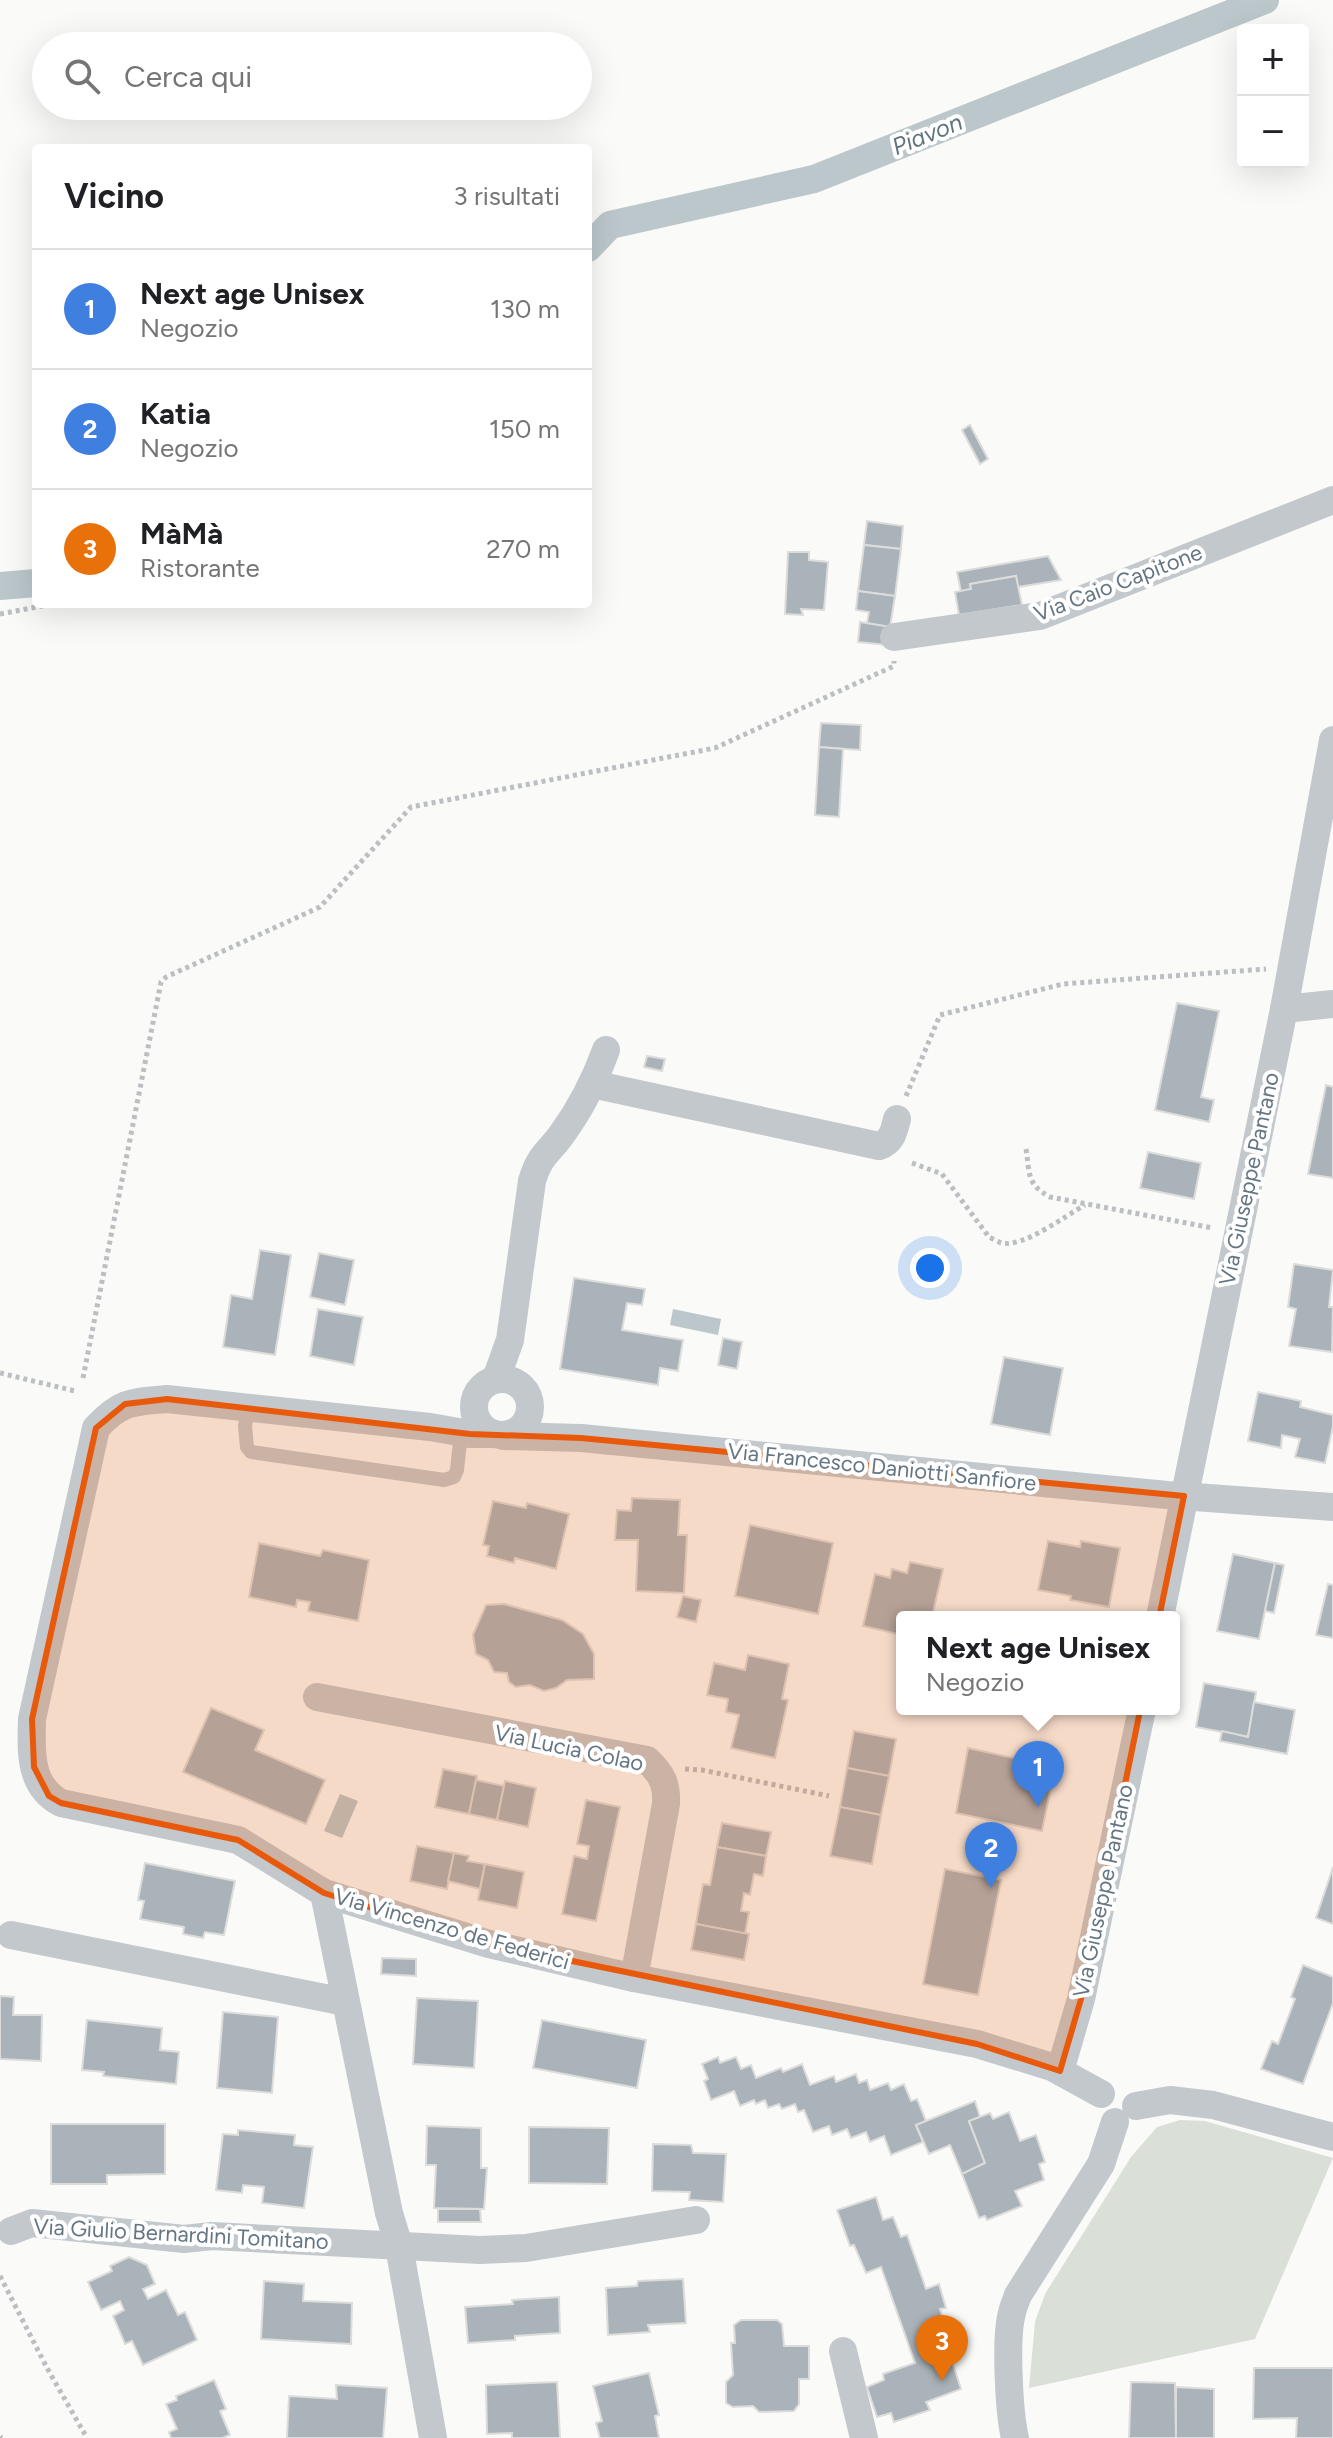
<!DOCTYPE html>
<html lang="it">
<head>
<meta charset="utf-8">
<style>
	body { margin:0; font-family:Figtree,sans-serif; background:#f2f2f2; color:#202124 }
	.controls { position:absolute; right:24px; top:24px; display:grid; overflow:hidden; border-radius:8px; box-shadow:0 8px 32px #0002 }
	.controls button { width:72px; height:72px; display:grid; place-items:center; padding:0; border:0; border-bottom:2px solid #e0e0e0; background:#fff; color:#202124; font:40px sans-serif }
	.you { position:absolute; left:930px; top:1268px; width:28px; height:28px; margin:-20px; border:6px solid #fff; border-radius:50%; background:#1a73e8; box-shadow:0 0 0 12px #1a73e833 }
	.badge { display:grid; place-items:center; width:52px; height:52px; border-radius:50%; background:#0b8043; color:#fff; font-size:26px; font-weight:700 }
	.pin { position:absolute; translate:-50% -66px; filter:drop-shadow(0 2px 4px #0008) }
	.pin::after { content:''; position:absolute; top:42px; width:28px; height:24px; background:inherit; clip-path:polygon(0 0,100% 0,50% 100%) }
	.popup { position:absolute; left:896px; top:1611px; width:284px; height:104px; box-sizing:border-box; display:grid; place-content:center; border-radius:8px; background:#fff; filter:drop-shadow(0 2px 6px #0005); font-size:26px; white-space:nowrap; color:#757577 }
	.popup b { font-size:30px; color:#202124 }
	.popup::after { content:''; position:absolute; left:50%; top:100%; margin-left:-16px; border:16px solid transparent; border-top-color:#fff }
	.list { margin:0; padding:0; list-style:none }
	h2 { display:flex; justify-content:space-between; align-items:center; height:104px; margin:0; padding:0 32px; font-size:34px }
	h2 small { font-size:26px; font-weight:400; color:#757577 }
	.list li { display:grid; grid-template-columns:52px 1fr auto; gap:24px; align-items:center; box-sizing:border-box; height:120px; padding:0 32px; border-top:2px solid #e0e0e0 }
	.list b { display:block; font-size:30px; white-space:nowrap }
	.list p { margin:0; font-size:26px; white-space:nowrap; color:#757577 }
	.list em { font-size:26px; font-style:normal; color:#757577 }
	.icon { flex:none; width:44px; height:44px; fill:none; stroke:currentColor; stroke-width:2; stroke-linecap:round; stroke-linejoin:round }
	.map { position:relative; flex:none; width:1333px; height:2438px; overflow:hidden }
	.search { position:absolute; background:#fff; box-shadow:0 8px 32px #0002; left:32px; top:32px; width:560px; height:88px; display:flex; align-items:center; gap:20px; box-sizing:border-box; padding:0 28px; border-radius:44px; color:#757577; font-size:30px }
	.panel { position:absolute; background:#fff; box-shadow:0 8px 32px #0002; left:32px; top:144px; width:560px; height:464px; border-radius:8px }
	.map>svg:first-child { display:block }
	.green { fill:#dadfd7 }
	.water { fill:#bbc7cb }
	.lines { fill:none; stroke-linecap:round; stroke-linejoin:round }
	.canal { stroke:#bbc7cb; stroke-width:28 }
	.building { fill:#aab3b9; stroke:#dcdcda; stroke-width:2 }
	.path { stroke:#bbbfc2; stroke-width:5; stroke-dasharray:4 4; stroke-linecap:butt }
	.service { stroke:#c3c8cc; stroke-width:14 }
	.minor { stroke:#c3c8cc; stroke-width:28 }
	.rail { stroke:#a2aab0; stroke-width:6; stroke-dasharray:12 6; stroke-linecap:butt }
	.marked { fill:#e8590c; fill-opacity:0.2; stroke:#e8590c; stroke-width:6; stroke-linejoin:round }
	.labels { text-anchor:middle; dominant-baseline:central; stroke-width:8; stroke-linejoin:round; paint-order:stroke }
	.street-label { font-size:22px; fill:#657683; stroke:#fff }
	.water-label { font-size:24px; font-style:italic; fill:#60757c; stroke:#fff }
</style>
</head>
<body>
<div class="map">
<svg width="1333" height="2438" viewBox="0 0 1333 2438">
	<rect width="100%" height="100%" fill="#fafaf8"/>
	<!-- green -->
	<path class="green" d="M1180,2120L1205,2121L1333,2158L1255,2339L1029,2388L1035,2322L1045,2294L1131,2157L1157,2127Z"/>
	<!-- water -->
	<g class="water">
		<path d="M673,1309L721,1319L718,1335L670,1325Z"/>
		<path d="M340,1794L358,1801L342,1838L324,1831Z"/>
	</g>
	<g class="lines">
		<!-- canal -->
		<g class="canal">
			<path d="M588,248L610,225L814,179L1265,0"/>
			<path d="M0,586L36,583"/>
		</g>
	</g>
	<!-- building -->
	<g class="building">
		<path d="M970,425L988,459L980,464L962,430Z"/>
		<path d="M867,521L903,526L901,549L864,545Z"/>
		<path d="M864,545L901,549L895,596L858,591Z"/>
		<path d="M788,552H809V560L828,562L824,610L801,609L803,615L785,614Z"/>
		<path d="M1048,556L1061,580L1018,587L1016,576L970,584L971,589L961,592L957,572Z"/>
		<path d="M1016,576L1022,605L959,615L955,592L971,589L970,584Z"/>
		<path d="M858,591L895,596L890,627L867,623L869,612L856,610Z"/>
		<path d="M860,622L890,627L888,645L858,642Z"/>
		<path d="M821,723L861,725L860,750L819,747Z"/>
		<path d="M819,747L843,749L839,817L815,815Z"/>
		<path d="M1177,1003L1219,1011L1201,1097L1214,1100L1209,1122L1155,1110Z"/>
		<path d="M647,1056L665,1059L662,1071L644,1067Z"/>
		<path d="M1326,1085L1333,1087V1178L1308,1174Z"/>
		<path d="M1148,1152L1201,1163L1194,1199L1140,1188Z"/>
		<path d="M260,1250L291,1255L275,1355L223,1347L231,1295L252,1299Z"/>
		<path d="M319,1253L354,1260L345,1305L310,1297Z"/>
		<path d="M1294,1264L1333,1270L1329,1307H1333L1332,1352L1289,1346L1296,1309L1288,1307Z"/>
		<path d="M574,1278L645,1289L642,1305L627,1303L622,1330L683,1340L678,1371L660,1368L658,1385L560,1369Z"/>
		<path d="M318,1309L363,1317L354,1365L310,1356Z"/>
		<path d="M723,1338L742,1342L737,1369L718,1365Z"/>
		<path d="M1004,1357L1063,1368L1050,1435L991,1424Z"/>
		<path d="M1258,1392L1301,1401L1300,1407L1333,1415V1426L1325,1463L1295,1457L1300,1439L1282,1435L1281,1448L1248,1441Z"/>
		<path d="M632,1498L680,1500L678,1535H687L684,1593L636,1591L638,1540H615L617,1510L631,1511Z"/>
		<path d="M493,1501L526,1508L527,1503L569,1514L556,1569L515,1558L514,1563L487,1556L489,1546L483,1545Z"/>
		<path d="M750,1525L833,1543L818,1614L735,1596Z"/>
		<path d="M1048,1541L1080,1547L1081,1541L1120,1548L1109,1607L1070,1600L1071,1596L1038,1590Z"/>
		<path d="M259,1543L320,1556L323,1550L369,1560L358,1621L308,1611L310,1602L297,1600L296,1607L249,1597Z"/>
		<path d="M1233,1554L1275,1563L1259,1639L1217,1631Z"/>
		<path d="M910,1562L943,1569L932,1617H902V1635L863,1626L875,1574L890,1578L892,1569L907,1573Z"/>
		<path d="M1275,1563L1284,1565L1274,1613L1265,1611Z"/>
		<path d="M1328,1584L1333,1585V1638L1316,1635Z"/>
		<path d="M683,1596L701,1600L696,1622L677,1617Z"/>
		<path d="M504,1604L562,1620L583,1634L594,1654V1679L567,1680L556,1688L544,1691L530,1685L516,1687L509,1682L507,1673L494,1672L488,1660L476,1654L473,1635L486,1605Z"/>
		<path d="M748,1655L789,1664L782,1699L788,1700L775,1758L731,1748L739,1715L726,1712L728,1699L707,1695L714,1663L745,1670Z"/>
		<path d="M1204,1683L1256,1692L1248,1737L1196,1727Z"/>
		<path d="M1254,1702L1295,1710L1287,1754L1220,1741L1222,1731L1248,1737Z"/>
		<path d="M211,1708L264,1730L255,1750L325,1780L306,1824L183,1772Z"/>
		<path d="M854,1731L896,1739L889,1776L847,1768Z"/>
		<path d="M968,1748L1055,1767L1042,1831L956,1813Z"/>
		<path d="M847,1768L889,1776L881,1815L840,1807Z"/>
		<path d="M443,1769L477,1776L469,1814L435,1807Z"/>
		<path d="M476,1780L504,1786L497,1820L469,1814Z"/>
		<path d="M505,1781L536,1788L528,1827L497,1820Z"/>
		<path d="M586,1800L620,1807L596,1921L562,1914L574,1856L587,1859L589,1846L577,1844Z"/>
		<path d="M840,1807L881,1815L872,1864L830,1856Z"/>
		<path d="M722,1823L771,1832L766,1856L717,1847Z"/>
		<path d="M417,1846L454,1853L447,1889L410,1881Z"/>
		<path d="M717,1847L766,1856L763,1876L754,1874L750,1895L744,1893L741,1911L749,1912L745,1934L696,1924L703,1884L710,1885Z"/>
		<path d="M454,1853L469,1856L467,1861L485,1864L480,1889L448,1881Z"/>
		<path d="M145,1863L235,1881L224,1935L205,1932L203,1938L183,1934L184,1927L140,1919L144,1901L138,1900Z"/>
		<path d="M485,1864L524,1872L517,1908L478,1900Z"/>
		<path d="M1333,1867V1924L1316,1918Z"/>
		<path d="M945,1869L1001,1880L978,1995L923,1984Z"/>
		<path d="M696,1924L749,1934L744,1960L691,1950Z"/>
		<path d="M382,1958L416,1959V1976L381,1974Z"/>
		<path d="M1303,1965L1333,1977V2003L1303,2084L1261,2069L1272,2041L1278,2044L1295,1999L1291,1997Z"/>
		<path d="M0,1996L14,1997L13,2015H42L41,2061L0,2059Z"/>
		<path d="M417,1998L478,2001L474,2068L413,2064Z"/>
		<path d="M223,2012L278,2017L272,2093L217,2088Z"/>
		<path d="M87,2020L162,2028L160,2050L179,2052L176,2084L103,2076L104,2072L82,2070Z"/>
		<path d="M542,2020L646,2040L637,2088L533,2068Z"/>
		<path d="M718,2057L720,2063L736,2057L741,2069L751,2065L756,2078L781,2068L783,2072L802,2064L810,2085L834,2076L836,2082L856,2074L859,2083L867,2080L870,2090L888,2083L891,2090L904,2084L911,2101L917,2099L926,2121L916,2125L923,2142L891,2155L884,2136L870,2142L866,2132L851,2138L847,2129L832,2135L829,2126L813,2132L804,2110L798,2112L795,2104L782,2109L779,2104L768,2108L765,2100L756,2104L754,2100L740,2106L734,2091L711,2100L704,2081L708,2079L702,2064Z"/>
		<path d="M975,2101L980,2117L969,2121L985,2163L962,2174L950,2145L929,2154L916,2125Z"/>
		<path d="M1009,2112L1020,2141L1036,2135L1045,2162L1039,2164L1044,2180L1015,2191L1022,2206L987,2220L985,2216L979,2218L962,2174L985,2163L969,2121L990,2113L993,2119Z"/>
		<path d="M51,2124H165V2174L107,2175V2184H51Z"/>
		<path d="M427,2126L481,2128V2168H487L484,2209L434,2208L436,2165H426Z"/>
		<path d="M529,2127L609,2128L607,2184L529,2183Z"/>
		<path d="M238,2130L295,2135L294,2145L313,2147L304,2208L262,2203L264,2187L243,2185L242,2193L216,2190L223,2134L238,2135Z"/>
		<path d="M653,2144L691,2145L693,2153L726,2154L723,2202L689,2200L690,2192L652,2191Z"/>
		<path d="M876,2197L883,2220L893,2217L901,2237L907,2235L926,2289L939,2284L946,2308L940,2309L950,2341L946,2342L961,2389L926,2402L930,2410L894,2422L891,2413L877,2417L867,2387L884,2380L883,2374L915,2363L881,2267L866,2273L854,2245L850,2246L837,2210Z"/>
		<path d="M438,2209H480L481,2222H438Z"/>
		<path d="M129,2257L147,2265L155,2284L143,2289L148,2299L166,2290L178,2315L185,2312L197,2340L143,2365L132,2341L125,2344L113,2316L124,2310L120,2301L101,2310L88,2282L112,2271L110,2266Z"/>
		<path d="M683,2279L686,2323L648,2325L650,2332L608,2335L606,2288L637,2286L638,2281Z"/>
		<path d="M264,2281L304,2284L303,2301L352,2303L351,2344L261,2339Z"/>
		<path d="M559,2297L560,2333L515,2336V2340L468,2343L465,2307L513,2304L512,2300Z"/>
		<path d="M741,2320H777L782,2324L784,2346H809V2379H799V2404L794,2411L759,2412L753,2406L733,2407L726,2403V2382L733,2375L731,2343H735L734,2325Z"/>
		<path d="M1254,2368H1333V2438H1296L1297,2418L1253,2419Z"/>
		<path d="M649,2373L659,2415L655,2416L659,2438H600L596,2423L602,2421L593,2386Z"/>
		<path d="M214,2380L226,2409L220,2411L230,2435L222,2438H171L169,2432L177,2429L166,2404L177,2400L176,2396Z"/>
		<path d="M557,2382L560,2438H512V2433L487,2434L486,2385Z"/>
		<path d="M1131,2382L1175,2383L1176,2438H1129Z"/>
		<path d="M336,2385L387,2388L383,2438H287L289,2396L337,2399Z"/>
		<path d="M1176,2387L1214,2389V2438H1176Z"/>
	</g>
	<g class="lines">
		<!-- path -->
		<g class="path">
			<path d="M0,614L52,604"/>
			<path d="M906,1096L940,1015L1063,984L1266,969"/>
			<path d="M1026,1149C1030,1173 1026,1184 1050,1197L1213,1228"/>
			<path d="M912,1163L942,1174L989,1237C991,1238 999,1242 1001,1243C1023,1248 1065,1216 1085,1205"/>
			<path d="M0,1373L75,1391"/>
			<path d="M83,1378L161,982L166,977L320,907L411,807L715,748L894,666V661"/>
			<path d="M685,1769L702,1770L829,1796"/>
			<path d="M0,2276L47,2368L87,2438"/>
		</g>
		<!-- service -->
		<path class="service" d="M248,1407L245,1426L247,1447L251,1452L444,1480L454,1477L457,1470L461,1432"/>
		<!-- minor -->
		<g class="minor">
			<path d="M894,637L1040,616L1333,500"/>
			<path d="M1284,1009L1333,1004"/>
			<path d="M592,1084L879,1146C892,1142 894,1131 897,1119"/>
			<circle cx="502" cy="1407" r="28"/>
			<path d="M496,1379L510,1340L532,1181C540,1154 548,1154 562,1134C581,1108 595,1080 606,1050"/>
			<path d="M494,1434H470L430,1427L167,1399C132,1402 121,1401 96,1428L32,1719C31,1752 29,1786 61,1803L238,1840L324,1893L489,1944L634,1978L977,2044L1052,2067L1101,2094"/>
			<path d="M504,1436L581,1438L1167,1495L1333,1507"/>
			<path d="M1160,1617L1284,1009L1333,740"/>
			<path d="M317,1697L647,1760C662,1774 667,1784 666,1804L634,1978"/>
			<path d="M324,1893L389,2213L399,2246L433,2438"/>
			<path d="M11,1935L345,2002"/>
			<path d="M1060,2071L1081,1999L1142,1709"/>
			<path d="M1136,2106L1170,2100L1213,2105L1333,2137"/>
			<path d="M11,2231L32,2223L184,2239L212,2236L480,2250L526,2248L696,2220"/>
			<path d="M843,2351L864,2438"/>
			<path d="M1015,2438C1009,2413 1005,2337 1012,2313C1013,2307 1016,2301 1018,2295L1101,2164L1115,2122"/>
		</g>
		<!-- rail -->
		<path class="rail" d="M0,2437L1,2438"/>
	</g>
	<!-- marked area -->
	<path class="marked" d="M167,1399L470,1434L581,1438L1184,1496L1081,1999L1060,2071L977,2044L489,1944L324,1893L238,1840L61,1803L49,1796L34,1767L32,1719L96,1428L125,1404Z"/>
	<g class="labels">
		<!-- street labels -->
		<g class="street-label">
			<text transform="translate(1118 583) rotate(-21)">Via Caio Capitone</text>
			<text transform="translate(1249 1179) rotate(-78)">Via Giuseppe Pantano</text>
			<text transform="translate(882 1467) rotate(6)">Via Francesco Daniotti Sanfiore</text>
			<text transform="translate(569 1748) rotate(12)">Via Lucia Colao</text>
			<text transform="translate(1103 1891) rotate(-78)">Via Giuseppe Pantano</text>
			<text transform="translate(452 1929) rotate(16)">Via Vincenzo de Federici</text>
			<text transform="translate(181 2234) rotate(3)">Via Giulio Bernardini Tomitano</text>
		</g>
		<!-- water labels -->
		<g class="water-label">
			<text transform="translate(927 134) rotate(-22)">Piavon</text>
		</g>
	</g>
</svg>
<div class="controls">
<button>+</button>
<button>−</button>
</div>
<div class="you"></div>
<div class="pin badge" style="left:1038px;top:1807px;background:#3f7fe0">1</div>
<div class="popup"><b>Next age Unisex</b>Negozio</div>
<div class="pin badge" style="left:991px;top:1888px;background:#3f7fe0">2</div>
<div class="pin badge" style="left:942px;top:2381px;background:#e8710a">3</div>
<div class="search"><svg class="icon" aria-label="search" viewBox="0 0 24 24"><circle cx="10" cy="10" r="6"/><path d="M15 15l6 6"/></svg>Cerca qui</div>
<section class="panel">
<h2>Vicino<small>3 risultati</small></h2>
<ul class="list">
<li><span class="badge" style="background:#3f7fe0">1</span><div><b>Next age Unisex</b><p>Negozio</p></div><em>130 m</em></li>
<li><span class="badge" style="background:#3f7fe0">2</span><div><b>Katia</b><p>Negozio</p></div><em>150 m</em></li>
<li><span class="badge" style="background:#e8710a">3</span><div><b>MàMà</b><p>Ristorante</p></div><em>270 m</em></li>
</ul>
</section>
</div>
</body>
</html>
